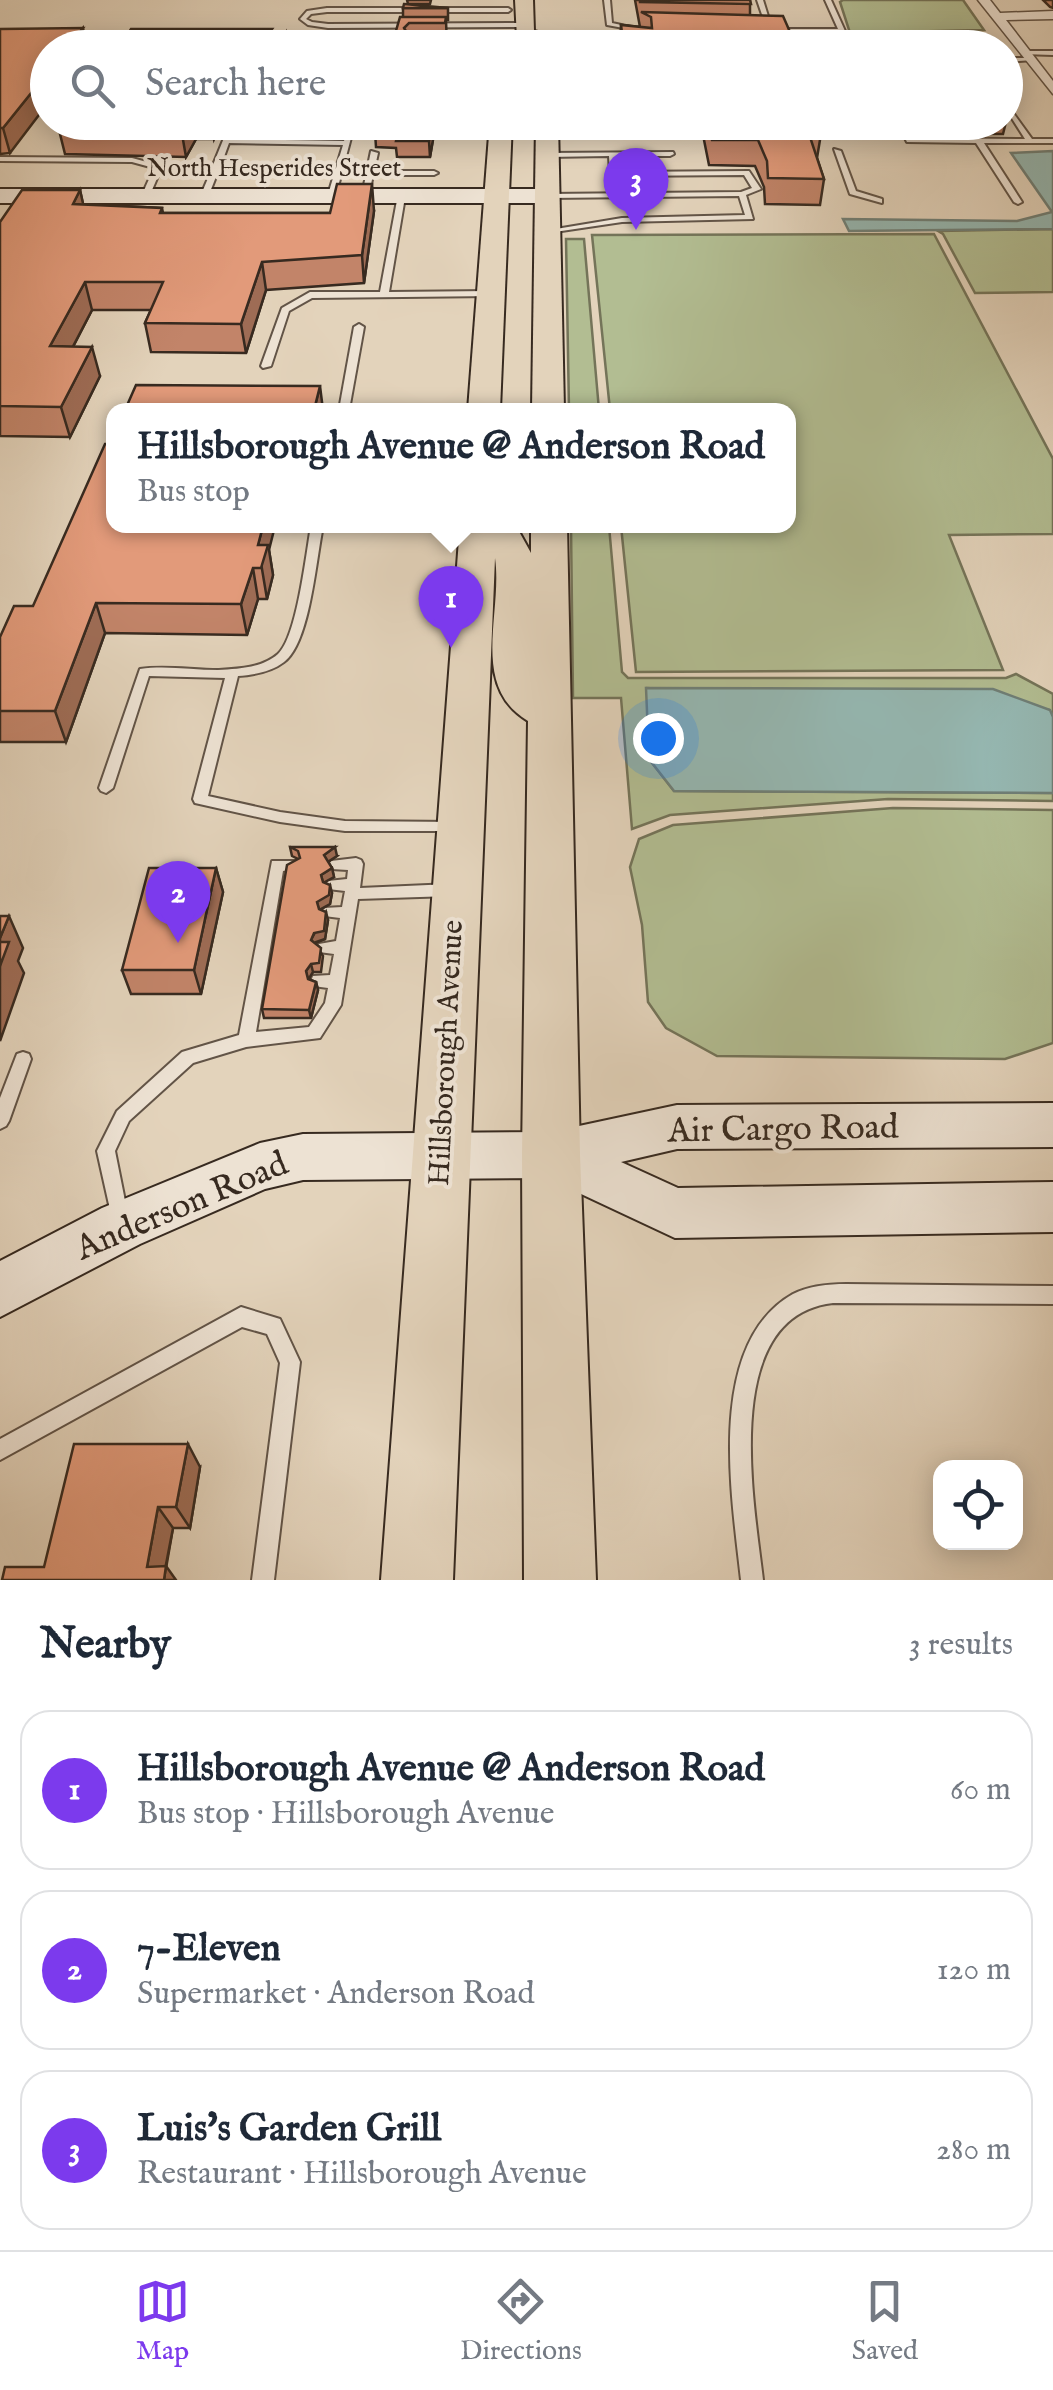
<!DOCTYPE html>
<html lang="en">
<head>
<meta charset="utf-8">
<style>
	body { margin:0; font-family:"IM FELL English",serif; background:#f6f6f7; color:#1f2937 }
	.controls { position:absolute; right:30px; bottom:30px; display:grid; overflow:hidden; border-radius:20px; box-shadow:0 5px 25px #0003 }
	.controls button { width:90px; height:90px; display:grid; place-items:center; padding:0; border:0; border-bottom:2px solid #e0e1e3; background:#fff; color:#1f2937; font:50px sans-serif }
	.you { position:absolute; left:658px; top:738px; width:35px; height:35px; margin:-25px; border:8px solid #fff; border-radius:50%; background:#1a73e8; box-shadow:0 0 0 15px #1a73e833 }
	.badge { display:grid; place-items:center; width:65px; height:65px; border-radius:50%; background:#7c3aed; color:#fff; font-size:32px; font-weight:700 }
	.pin { position:absolute; translate:-50% -82px; filter:drop-shadow(0 2px 5px #0008) }
	.pin::after { content:''; position:absolute; top:52px; width:35px; height:30px; background:inherit; clip-path:polygon(0 0,100% 0,50% 100%) }
	.popup { position:absolute; left:106px; top:403px; width:690px; height:130px; box-sizing:border-box; display:grid; place-content:center; border-radius:20px; background:#fff; filter:drop-shadow(0 2px 8px #0005); font-size:32px; white-space:nowrap; color:#747a83 }
	.popup b { font-size:38px; color:#1f2937 }
	.popup::after { content:''; position:absolute; left:50%; top:100%; margin-left:-20px; border:20px solid transparent; border-top-color:#fff }
	.list { margin:0; padding:0; list-style:none }
	h2 { display:flex; justify-content:space-between; align-items:center; height:130px; margin:0; padding:0 40px; font-size:42px }
	h2 small { font-size:32px; font-weight:400; color:#747a83 }
	.list li { display:grid; grid-template-columns:65px 1fr auto; gap:30px; align-items:center; box-sizing:border-box; height:160px; margin:0 20px 20px; padding:0 20px; border:2px solid #e0e1e3; border-radius:30px }
	.list b { display:block; font-size:38px; white-space:nowrap }
	.list p { margin:0; font-size:32px; white-space:nowrap; color:#747a83 }
	.list em { font-size:32px; font-style:normal; color:#747a83 }
	.icon { flex:none; width:55px; height:55px; fill:none; stroke:currentColor; stroke-width:2; stroke-linecap:round; stroke-linejoin:round }
	.map { position:relative; flex:none; width:1053px; height:1580px; overflow:hidden }
	.search { position:absolute; background:#fff; box-shadow:0 5px 25px #0003; left:30px; right:30px; top:30px; height:110px; display:flex; align-items:center; gap:25px; box-sizing:border-box; padding:0 35px; border-radius:55px; color:#747a83; font-size:38px }
	.sheet { height:670px; background:#fff }
	nav { display:flex; justify-content:space-around; align-items:center; box-sizing:border-box; height:140px; border-top:2px solid #e0e1e3; background:#fff; font-size:28px; color:#747a83 }
	nav a { display:grid; justify-items:center; gap:5px }
	nav .on { color:#7c3aed }
	.map>svg:first-child { display:block }
	.green { fill:#b2bd92; stroke:#747459; stroke-width:2.5 }
	.water { fill:#95b7b1; stroke:#6f7f77; stroke-width:2.5 }
	.lines { fill:none; stroke-linecap:round; stroke-linejoin:round }
	.lane-casing { stroke:#625447; stroke-width:4 }
	.street-casing { stroke:#625447; stroke-width:3 }
	.secondary-casing { stroke:#372a20; stroke-width:4 }
	.primary-casing { stroke:#372a20; stroke-width:4 }
	.lane { fill:#ede2d3; fill-rule:evenodd }
	.street { fill:#ede2d3; fill-rule:evenodd }
	.secondary { fill:#ede2d3; fill-rule:evenodd }
	.primary { fill:#e3d3bb; fill-rule:evenodd }
	.wall { fill:#c28469; stroke:#372a20; stroke-width:2.5 }
	.shaded-wall { fill:#9e6c55; stroke:#372a20; stroke-width:2.5 }
	.building { fill:#e29a7a; stroke:#372a20; stroke-width:2.5 }
	.labels { text-anchor:middle; dominant-baseline:central; stroke-width:8; stroke-linejoin:round; paint-order:stroke }
	.far-street-label { font-size:25px; fill:#372a20; stroke:#ede2d3 }
	.street-label { font-size:30px; fill:#372a20; stroke:#ede2d3 }
	.near-street-label { font-size:35px; fill:#372a20; stroke:#ede2d3 }
</style>
</head>
<body>
<div class="map">
<svg width="1053" height="1580" viewBox="0 0 1053 1580">
	<rect width="100%" height="100%" fill="#e3d3bb"/>
	<filter id="stains"><feTurbulence type="fractalNoise" baseFrequency=".002" numOctaves="4"/><feColorMatrix values="0 0 0 0 .2 0 0 0 0 .09 0 0 0 0 .02 0 0 0 .5 -.17"/></filter>
	<radialGradient id="worn" r=".72"><stop offset=".6" stop-color="#630" stop-opacity="0"/><stop offset="1" stop-color="#630" stop-opacity=".3"/></radialGradient>
	<!-- green -->
	<g class="green">
		<path d="M843,0H963L984,30L850,33L840,2Z"/>
		<path d="M1053,229V292L975,293L943,234L938,231Z"/>
		<path d="M934,234L1053,459V534L949,535L1003,670L636,672L621,526H788V410H610L592,235Z"/>
		<path d="M566,239H584L599,410H569Z"/>
		<path d="M571,526H609L622,672L628,678H1006L1016,674L1053,694V717L1049,710L647,688L649,759L674,791L1053,793V801L888,799L670,815L632,829L621,698H573Z"/>
		<path d="M893,808L1053,810V1043L1005,1059L717,1056L666,1028L648,1002L642,925L630,867L639,839L673,825Z"/>
	</g>
	<!-- water -->
	<g class="water">
		<path d="M1053,151V229L849,231L843,219L1017,221L1052,212L1011,153Z"/>
		<path d="M646,688L993,689L1050,710L1053,717V793L674,791L649,759Z"/>
	</g>
	<g class="lines">
		<defs>
			<g id="lane">
				<path d="M604,0H610L612,23L640,29V31L607,25Z"/>
				<path d="M757,0H763L772,29H838L825,0H831L845,31L842,33L768,32Z"/>
				<path d="M327,8H508L511,10L508,12H327L311,14L306,19L312,22L328,24L524,23L527,25L524,27L328,28L308,25L300,19L307,11Z"/>
				<path d="M546,38L645,40L648,42V48H642V44L544,41Z"/>
				<path d="M432,41H506L509,43L506,45L430,44Z"/>
				<path d="M1024,51H1053V55L1022,54Z"/>
				<path d="M1006,58H1030L1033,60L1006,62Z"/>
				<path d="M1006,103L1032,139H1053V143H984L1022,202L1018,204L1014,202L976,143L907,142L897,122H904L912,138L1025,139L1006,109Z"/>
				<path d="M448,122H455V126H501L505,128L501,130H451L447,128Z"/>
				<path d="M684,122H691V127H721L725,129L721,131H688L684,129Z"/>
				<path d="M231,127L351,128L355,130L351,132L229,130Z"/>
				<path d="M230,131L234,133L231,139L344,141L346,134H352L335,198L331,200L327,198L343,145L229,143L221,165L223,167L219,169L208,197L204,199L200,197L212,169H161L149,197L145,199L141,197L154,168L132,162L0,161V157L132,158L158,165H213L226,133Z"/>
				<path d="M834,149L841,151L856,191L882,199V203L850,194Z"/>
				<path d="M371,151L378,153L374,171H434L438,173L434,175H373L368,198L361,200Z"/>
				<path d="M673,152L674,154L670,156H616L618,172L749,171L761,189L746,195L753,219L622,222L548,233L544,231L622,218L745,215L739,196L548,198L544,196L548,194L741,192L752,188L744,175L614,176L610,174L609,156L547,157L543,155L547,153Z"/>
				<path d="M398,195L405,197L389,292L491,291L494,292V296L312,298L289,311L271,366L263,368L261,366L282,308L310,292H380Z"/>
				<path d="M359,324L364,327L349,410H339L354,327Z"/>
				<path d="M311,526H323C316,559 310,643 284,662C271,672 253,675 238,676L208,796L280,812L345,821L454,822L459,823L461,827L459,831H345L280,822L195,803L193,799L225,678L149,676L113,788L106,793L101,791L99,788L140,669C165,665 192,670 218,670C238,669 262,668 278,654C297,637 306,554 311,526Z"/>
				<path d="M356,858L361,860L363,864L360,888L451,884L456,886L458,890L456,894L451,896L358,899L341,1005L320,1038L246,1047L193,1063L129,1121L115,1151L129,1221L126,1227L120,1230L114,1227L97,1151L117,1111L182,1052L239,1035L272,861H296L298,865L296,869L283,871L256,1032L309,1027L325,1003L328,988L313,986L311,981L313,976L330,975L334,954L319,952L316,948L319,944L336,941L340,918L324,916L322,912L324,908L342,907L345,891L328,889L326,885L328,881L347,879L348,870L331,869L329,865L331,861Z"/>
				<path d="M23,1052L29,1054L31,1059L9,1121L6,1126L0,1129V1098L17,1054Z"/>
				<path d="M846,1284L1053,1286V1304L833,1303C719,1316 754,1502 763,1580H741C732,1497 705,1344 793,1294C809,1286 828,1284 846,1284Z"/>
				<path d="M241,1307L280,1319L300,1362L274,1580H252L280,1363L267,1334L242,1327L0,1460V1439Z"/>
			</g>
			<path id="street" d="M978,0H990L1000,13L1053,11V19L1006,20L1053,81V94Z"/>
			<g id="secondary">
				<path d="M0,189H548L559,196L548,203H0Z"/>
				<path d="M1053,1103V1147L677,1149L621,1162L678,1188L1053,1182V1232L675,1238L547,1178L303,1180L265,1189L140,1244L0,1317V1261L102,1208L260,1143L303,1134L551,1132L677,1105Z"/>
			</g>
			<g id="primary">
				<path d="M515,0H533L534,31L553,36V44L517,38Z"/>
				<path d="M490,122H512L500,410H468Z"/>
				<path d="M536,122H558L564,410H532Z"/>
				<path d="M460,526H516L531,553V526H567L580,1155L596,1580H524L522,1155L528,721C469,686 503,613 495,558L453,1580H381Z"/>
			</g>
		</defs>
		<!-- lane casing -->
		<use href="#lane" class="lane-casing"/>
		<!-- street casing -->
		<use href="#street" class="street-casing"/>
		<!-- secondary casing -->
		<use href="#secondary" class="secondary-casing"/>
		<!-- primary casing -->
		<use href="#primary" class="primary-casing"/>
		<!-- lane -->
		<use href="#lane" class="lane"/>
		<!-- street -->
		<use href="#street" class="street"/>
		<!-- secondary -->
		<use href="#secondary" class="secondary"/>
		<!-- primary -->
		<use href="#primary" class="primary"/>
	</g>
	<!-- wall -->
	<g class="wall">
		<path d="M407,0H431L430,4H408Z"/>
		<path d="M635,0H750V15L797,48H620L621,25L640,27Z"/>
		<path d="M1043,0H1053V8L1050,7Z"/>
		<path d="M403,8H448V20H446L447,48H391L403,17Z"/>
		<path d="M0,29L10,153L0,154Z"/>
		<path d="M889,33L966,48H886Z"/>
		<path d="M1006,105L1009,110L1003,134H930L926,126H910L907,122H1006Z"/>
		<path d="M65,122H221L214,139H196L186,157L65,154L59,130Z"/>
		<path d="M436,122L430,157H397L396,148L376,147L375,132Z"/>
		<path d="M700,122H896L895,126H818L821,134L817,158L824,179L820,205L765,204L764,187L755,166L709,165L703,135L704,123Z"/>
		<path d="M80,190L83,204L162,208L163,213H330L374,211L364,283L266,290L246,353L151,352L145,323L151,310H92L73,347L100,376L70,437L0,436V222Z"/>
		<path d="M269,550L273,575L267,599H258L247,635L105,633L66,742H0V637L33,606Z"/>
		<path d="M290,847L337,856L328,862L332,868L334,877L324,882L332,893L330,904L320,910L328,920L325,939L315,943L323,956L321,972H313L308,979L316,982L318,990L311,1018H264L262,1009L298,859L292,856Z"/>
		<path d="M216,868L223,892L201,994H131L122,970Z"/>
		<path d="M200,1467L190,1528H173L164,1580L44,1567Z"/>
	</g>
	<!-- shaded-wall -->
	<g class="shaded-wall">
		<path d="M83,28L87,48H67Z"/>
		<path d="M286,33L288,48H279Z"/>
		<path d="M687,34L686,48H634Z"/>
		<path d="M48,72V103L10,153L3,128Z"/>
		<path d="M188,122H193L196,139L186,157L182,134Z"/>
		<path d="M211,122H221L214,139Z"/>
		<path d="M432,122H436L430,157L429,141Z"/>
		<path d="M372,184L374,211L364,283L362,255Z"/>
		<path d="M80,190L86,217L73,204Z"/>
		<path d="M262,262L266,290L246,353L241,324Z"/>
		<path d="M85,282L92,310L58,375L50,346Z"/>
		<path d="M92,347L100,376L70,437L61,407Z"/>
		<path d="M320,386L323,410H314Z"/>
		<path d="M263,526H275L269,550L273,575L267,599L258,545Z"/>
		<path d="M253,568L258,599L247,635L241,604Z"/>
		<path d="M96,603L105,633L66,742L55,711Z"/>
		<path d="M335,847L337,856L326,863L324,855Z"/>
		<path d="M216,868L223,892L201,994L194,970Z"/>
		<path d="M332,868L334,877L323,883L321,875Z"/>
		<path d="M330,885L332,893L330,904L319,910L317,902Z"/>
		<path d="M326,912L328,920L325,939L316,942L312,948L311,940Z"/>
		<path d="M9,916L23,948L18,961L24,973L0,1041V938Z"/>
		<path d="M311,964L313,972L308,980L306,971Z"/>
		<path d="M316,982L318,990L311,1018L309,1010Z"/>
		<path d="M188,1444L200,1467L190,1528L176,1507Z"/>
		<path d="M158,1507L173,1528L163,1580L147,1567Z"/>
		<path d="M166,1566L176,1580H164Z"/>
	</g>
	<!-- building -->
	<g class="building">
		<path d="M640,0H750L751,4L640,2Z"/>
		<path d="M404,4L448,8H403Z"/>
		<path d="M641,12L783,16L797,48H690L687,34L634,48H624L621,25L652,28L651,17Z"/>
		<path d="M400,17H446L445,23H409L404,28L407,33L446,34L444,48H391Z"/>
		<path d="M83,28L67,48H48V72L3,128H0V29Z"/>
		<path d="M131,29H272L269,33H286L279,48H118Z"/>
		<path d="M889,33H956L966,48H897Z"/>
		<path d="M65,122H188L182,134L59,130Z"/>
		<path d="M377,122H432L429,141H396L398,132H375Z"/>
		<path d="M708,122H817L821,134H809L824,179L768,178L767,161L758,140H712Z"/>
		<path d="M337,184H372L362,255L262,262L241,324L145,323L163,282H85L50,346L92,347L61,407L0,406V222L22,190H80L73,204L162,208L160,213H330Z"/>
		<path d="M136,385L320,386L314,410H125Z"/>
		<path d="M114,437V526H263L258,545H268L261,568H253L241,604L96,603L55,711H0V637L14,606H33L105,444H110Z"/>
		<path d="M290,847H335L324,855L332,868L321,875L323,882L330,885L329,895L317,902L319,909L326,912L324,931L314,933L311,940L321,948L319,963L311,964L306,971L308,979L316,982L309,1010L262,1009L287,865L300,858L298,851Z"/>
		<path d="M149,868H216L194,970H122Z"/>
		<path d="M0,916H9L0,938Z"/>
		<path d="M0,942H9L0,966Z"/>
		<path d="M74,1444H188L176,1507H158L147,1567L166,1566L164,1580H2L5,1567H44Z"/>
	</g>
	<g class="labels">
		<!-- far-street labels -->
		<g class="far-street-label">
			<text x="274" y="169">North Hesperides Street</text>
		</g>
		<!-- street labels -->
		<g class="street-label">
			<text transform="translate(447 1053) rotate(-87)">Hillsborough Avenue</text>
		</g>
		<!-- near-street labels -->
		<g class="near-street-label">
			<text transform="translate(783 1130) rotate(-1)">Air Cargo Road</text>
			<text transform="translate(182 1207) rotate(-23)">Anderson Road</text>
		</g>
	</g>
	<rect width="100%" height="100%" filter="url(#stains)"/>
	<rect width="100%" height="100%" fill="url(#worn)"/>
</svg>
<div class="controls">
<button><svg class="icon" aria-label="locate" viewBox="0 0 24 24"><circle cx="12" cy="12" r="6"/><path d="M12 2v4M12 18v4M2 12h4M18 12h4"/></svg></button>
</div>
<div class="you"></div>
<div class="pin badge" style="left:451px;top:648px">1</div>
<div class="popup"><b>Hillsborough Avenue @ Anderson Road</b>Bus stop</div>
<div class="pin badge" style="left:178px;top:943px">2</div>
<div class="pin badge" style="left:636px;top:230px">3</div>
<div class="search"><svg class="icon" aria-label="search" viewBox="0 0 24 24"><circle cx="10" cy="10" r="6"/><path d="M15 15l6 6"/></svg>Search here</div>
</div>
<section class="sheet">
<h2>Nearby<small>3 results</small></h2>
<ul class="list">
<li><span class="badge">1</span><div><b>Hillsborough Avenue @ Anderson Road</b><p>Bus stop · Hillsborough Avenue</p></div><em>60 m</em></li>
<li><span class="badge">2</span><div><b>7-Eleven</b><p>Supermarket · Anderson Road</p></div><em>120 m</em></li>
<li><span class="badge">3</span><div><b>Luis's Garden Grill</b><p>Restaurant · Hillsborough Avenue</p></div><em>280 m</em></li>
</ul>
</section>
<nav>
<a class="on"><svg class="icon" aria-label="map" viewBox="0 0 24 24"><path d="M3 6l6-2 6 2 6-2v14l-6 2-6-2-6 2zM9 4v14M15 6v14"/></svg>Map</a>
<a><svg class="icon" aria-label="directions" viewBox="0 0 24 24"><path d="M12 3l9 9-9 9-9-9zM9 14v-3h6M13 9l2 2-2 2"/></svg>Directions</a>
<a><svg class="icon" aria-label="saved" viewBox="0 0 24 24"><path d="M7 4h10v16l-5-4-5 4z"/></svg>Saved</a>
</nav>
</body>
</html>
